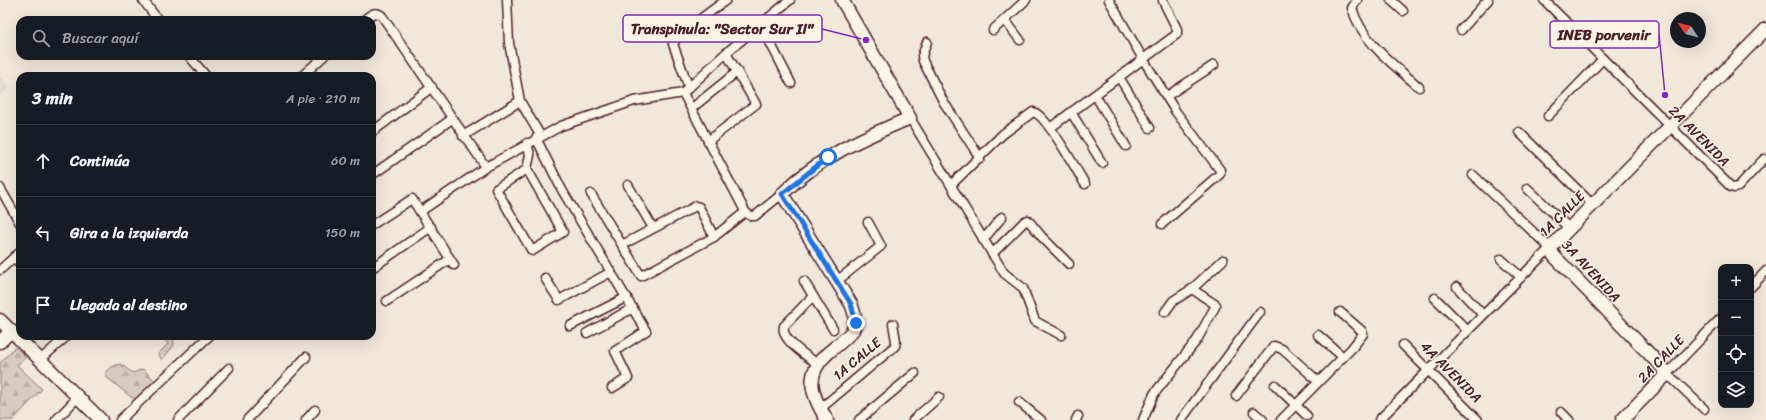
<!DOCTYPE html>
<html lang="es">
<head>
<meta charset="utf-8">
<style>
	body { margin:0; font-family:Sriracha,sans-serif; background:#20242c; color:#f1f3f6 }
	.controls { position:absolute; right:12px; bottom:12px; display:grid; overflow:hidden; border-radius:8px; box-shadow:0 4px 16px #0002 }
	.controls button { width:36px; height:36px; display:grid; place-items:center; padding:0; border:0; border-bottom:1px solid #363941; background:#171b24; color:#f1f3f6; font:20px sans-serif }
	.compass { position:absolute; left:1670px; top:12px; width:36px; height:36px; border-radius:50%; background:#171b24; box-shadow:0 4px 16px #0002; rotate:305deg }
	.stop { position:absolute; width:12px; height:12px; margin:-9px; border:3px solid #1a73e8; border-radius:50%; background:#fff }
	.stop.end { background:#1a73e8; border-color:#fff; box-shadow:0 1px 4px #0008 }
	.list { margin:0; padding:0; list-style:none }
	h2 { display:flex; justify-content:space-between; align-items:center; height:52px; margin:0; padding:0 16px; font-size:17px }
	h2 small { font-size:13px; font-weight:400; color:#9ea1a6 }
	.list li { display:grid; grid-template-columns:26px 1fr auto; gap:12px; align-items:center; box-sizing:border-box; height:72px; padding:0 16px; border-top:1px solid #363941 }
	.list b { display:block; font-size:15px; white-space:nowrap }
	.list em { font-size:13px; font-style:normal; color:#9ea1a6 }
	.icon { flex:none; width:22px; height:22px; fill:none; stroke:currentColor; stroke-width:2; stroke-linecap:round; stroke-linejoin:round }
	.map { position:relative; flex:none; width:1766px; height:420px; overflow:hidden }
	.search { position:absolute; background:#171b24; box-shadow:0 4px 16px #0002; left:16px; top:16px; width:360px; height:44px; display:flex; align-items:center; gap:10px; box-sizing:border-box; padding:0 14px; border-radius:12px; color:#9ea1a6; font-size:15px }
	.panel { position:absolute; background:#171b24; box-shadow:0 4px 16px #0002; left:16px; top:72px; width:360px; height:268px; border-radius:12px }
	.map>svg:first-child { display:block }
	.built { fill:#e4d9cd }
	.forest { fill:url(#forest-firs); stroke:#917476 }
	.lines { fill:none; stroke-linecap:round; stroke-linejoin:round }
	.street-casing { stroke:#4a1f2b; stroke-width:11 }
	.secondary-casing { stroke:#4a1f2b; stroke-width:15 }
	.street { stroke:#fcf5e5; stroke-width:8 }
	.secondary { stroke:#fcf5e5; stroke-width:12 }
	.route { stroke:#1a73e8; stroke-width:5 }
	.labels { text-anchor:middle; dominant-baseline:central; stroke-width:3; stroke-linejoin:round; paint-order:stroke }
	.street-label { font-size:14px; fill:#4a1f2b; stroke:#fcf5e5 }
	.leader { fill:none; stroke:#7b2cbf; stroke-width:1.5 }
	.callout-dot { fill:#7b2cbf; stroke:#fcf5e5; stroke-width:1.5 }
	.callout { fill:#fcf5e5; stroke:#7b2cbf; stroke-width:1.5 }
	.callout-label { font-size:15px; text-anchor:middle; font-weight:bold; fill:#4a1f2b }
</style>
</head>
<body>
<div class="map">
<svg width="1766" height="420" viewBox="0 0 1766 420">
	<defs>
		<pattern id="forest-firs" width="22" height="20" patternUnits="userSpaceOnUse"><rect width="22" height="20" fill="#d8cac0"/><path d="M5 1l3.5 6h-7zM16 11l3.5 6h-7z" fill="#bbada5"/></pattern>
	</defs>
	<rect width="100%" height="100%" fill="#f1e8da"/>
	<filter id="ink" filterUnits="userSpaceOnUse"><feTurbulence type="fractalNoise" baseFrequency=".025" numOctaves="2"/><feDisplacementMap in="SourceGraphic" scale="8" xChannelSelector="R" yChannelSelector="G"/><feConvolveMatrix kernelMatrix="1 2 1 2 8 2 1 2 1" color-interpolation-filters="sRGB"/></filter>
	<g filter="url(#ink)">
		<!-- built -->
		<path class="built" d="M0,77L9,87L0,97Z"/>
		<!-- forest -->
		<g class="forest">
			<path d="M161,336H173L174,345L162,360L158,354L168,344Z"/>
			<path d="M15,347L26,357L17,365L42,389L13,420H0V363Z"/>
			<path d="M120,364L133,373L143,369L156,382L136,399L131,397L105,376C108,368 112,366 120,364Z"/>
		</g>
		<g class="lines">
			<defs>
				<g id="street">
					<path d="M143,0L158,20"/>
					<path d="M507,0L509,43L520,101L540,135"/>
					<path d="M1109,0L1143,59L1176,112L1220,170V174L1162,224"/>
					<path d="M1357,0L1352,8C1362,42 1393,64 1419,87"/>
					<path d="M1391,0L1403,11"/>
					<path d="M1544,0L1731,187L1734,188L1738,187L1764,159"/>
					<path d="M364,20C370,15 375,10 382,16L486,167"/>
					<path d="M1005,20L1020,40"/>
					<path d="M761,25L791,83"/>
					<path d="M993,30L1026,0"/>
					<path d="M1461,30L1488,0"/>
					<path d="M927,42L922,56L923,61L943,101L980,158"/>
					<path d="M189,56L206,76"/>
					<path d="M302,76L324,56"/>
					<path d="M1119,77L1150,128"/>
					<path d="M689,88L673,44L679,35L726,0"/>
					<path d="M683,93L746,213L751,216H755L782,194"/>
					<path d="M1095,95L1126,146"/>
					<path d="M1167,96L1214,65"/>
					<path d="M692,108L738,71"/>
					<path d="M1071,112L1102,163"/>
					<path d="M1548,116L1603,59"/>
					<path d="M910,118L1004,273L1023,288L1035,321L1061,335"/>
					<path d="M1050,128L1177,34V29L1163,1"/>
					<path d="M372,132L432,87"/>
					<path d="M1519,132L1593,205"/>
					<path d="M463,136L520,101"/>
					<path d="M536,138L562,190L646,331L615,351L628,378L612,388"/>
					<path d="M708,141L756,104L726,53"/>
					<path d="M527,143L530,155L527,169L563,232L532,251L496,189L527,169"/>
					<path d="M372,175L452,119"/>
					<path d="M628,185L653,228"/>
					<path d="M951,185L1003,134L1033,112C1046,114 1077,171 1085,184"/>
					<path d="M0,188L20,223"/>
					<path d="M1527,188L1569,228"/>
					<path d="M591,194L641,276L714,237L745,212"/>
					<path d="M421,211L486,167L561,126L634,101L683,93L726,53L790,0"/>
					<path d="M372,225L412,199L454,265"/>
					<path d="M983,240L1002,217"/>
					<path d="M622,245L696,206L699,207L714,237"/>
					<path d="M992,254L1025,221L1028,220L1042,237L1069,264"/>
					<path d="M14,257L20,264"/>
					<path d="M1501,259L1521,277"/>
					<path d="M372,268L431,227"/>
					<path d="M0,270L20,252"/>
					<path d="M545,278L559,300L611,272"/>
					<path d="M804,281L813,296"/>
					<path d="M837,281L881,246L868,222"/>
					<path d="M1457,287L1483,315"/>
					<path d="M1751,287L1766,271"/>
					<path d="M1435,298L1468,331"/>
					<path d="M387,301L450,259"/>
					<path d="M1165,312L1173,301L1192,289"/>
					<path d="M570,326L627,297"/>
					<path d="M587,333L633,308"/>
					<path d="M1318,335L1343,357"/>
					<path d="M1403,345L1478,420"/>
					<path d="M40,360L67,336"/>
					<path d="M818,364C808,357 780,340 784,326L813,296L833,329"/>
					<path d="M1275,385L1307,416"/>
					<path d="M1236,396L1274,346L1282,349L1318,381"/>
					<path d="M1019,402L1041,420"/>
					<path d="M820,409L895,346L896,341L893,324"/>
					<path d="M1704,409L1674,380L1666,375L1721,318"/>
					<path d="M1254,412L1263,420"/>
					<path d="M1561,412L1569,420"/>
					<path d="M56,420L78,397"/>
					<path d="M120,420L209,336"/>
					<path d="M178,420L229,368"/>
					<path d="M247,420L306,357"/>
					<path d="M306,420L315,410"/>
					<path d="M859,420L915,373"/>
					<path d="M913,420L939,397"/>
					<path d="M1076,420L1078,416"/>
					<path d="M1143,420L1154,394L1197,340L1216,305L1192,289L1223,260"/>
					<path d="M1181,420L1260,312"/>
					<path d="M1281,420L1352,348L1363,334L1362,331L1340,312"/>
					<path d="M1379,420L1550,248L1473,175"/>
				</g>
				<g id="secondary">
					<path d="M0,320L101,420"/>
					<path d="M0,342L11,331"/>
					<path d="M827,420C812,396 803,375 828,353C836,346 846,339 853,330C857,321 855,313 851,304L782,194C821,156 860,139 910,118L842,0"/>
					<path d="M1622,420L1666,375L1663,368L1554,256L1550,248L1766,29"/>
				</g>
			</defs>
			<!-- street casing -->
			<use href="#street" class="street-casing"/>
			<!-- secondary casing -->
			<use href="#secondary" class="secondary-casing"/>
			<!-- street -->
			<use href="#street" class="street"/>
			<!-- secondary -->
			<use href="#secondary" class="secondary"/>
		</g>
	</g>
	<g class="lines" filter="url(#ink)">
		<!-- route -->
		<path class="route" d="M828,157L782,194L851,304L856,323"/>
	</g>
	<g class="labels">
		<!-- street labels -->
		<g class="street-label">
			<text transform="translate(1699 136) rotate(45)">2A AVENIDA</text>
			<text transform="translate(1562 214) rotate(-45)">1A CALLE</text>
			<text transform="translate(1591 271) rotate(47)">3A AVENIDA</text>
			<text transform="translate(857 359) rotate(-40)">1A CALLE</text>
			<text transform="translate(1661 359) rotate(-46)">2A CALLE</text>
			<text transform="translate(1451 372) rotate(45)">4A AVENIDA</text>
		</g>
	</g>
	<!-- callouts -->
	<path class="leader" d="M866 40L822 29M1665 95L1659 34"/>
	<g class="callout-dot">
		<circle cx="866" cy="40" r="4"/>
		<circle cx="1665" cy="95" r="4"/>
	</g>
	<g class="callout">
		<rect x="623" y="15" width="199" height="27" rx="4"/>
		<rect x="1550" y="21" width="109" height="27" rx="4"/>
	</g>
	<g class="callout-label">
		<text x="722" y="34">Transpinula: "Sector Sur II"</text>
		<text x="1604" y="40">INEB porvenir</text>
	</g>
</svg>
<div class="controls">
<button>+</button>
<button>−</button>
<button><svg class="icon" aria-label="locate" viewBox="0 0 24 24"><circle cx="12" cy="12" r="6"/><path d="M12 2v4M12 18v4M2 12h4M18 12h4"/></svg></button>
<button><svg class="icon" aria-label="layers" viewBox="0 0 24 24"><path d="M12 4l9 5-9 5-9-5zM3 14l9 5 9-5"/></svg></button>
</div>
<svg class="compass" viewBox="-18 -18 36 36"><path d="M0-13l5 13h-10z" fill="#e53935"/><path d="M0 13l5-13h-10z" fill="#9ea1a6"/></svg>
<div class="stop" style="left:828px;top:157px"></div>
<div class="stop end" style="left:856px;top:323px"></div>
<div class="search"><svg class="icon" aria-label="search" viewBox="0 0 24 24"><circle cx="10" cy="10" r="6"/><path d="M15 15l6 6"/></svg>Buscar aquí</div>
<section class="panel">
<h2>3 min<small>A pie · 210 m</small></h2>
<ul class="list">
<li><svg class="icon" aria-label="ahead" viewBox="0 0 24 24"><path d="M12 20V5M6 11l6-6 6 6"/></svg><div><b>Continúa</b></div><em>60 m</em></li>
<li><svg class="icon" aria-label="left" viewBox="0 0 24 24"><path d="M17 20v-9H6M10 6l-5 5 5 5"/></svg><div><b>Gira a la izquierda</b></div><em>150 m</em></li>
<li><svg class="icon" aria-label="arrive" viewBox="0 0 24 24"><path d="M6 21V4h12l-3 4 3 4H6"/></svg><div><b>Llegada al destino</b></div></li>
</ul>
</section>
</div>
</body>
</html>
